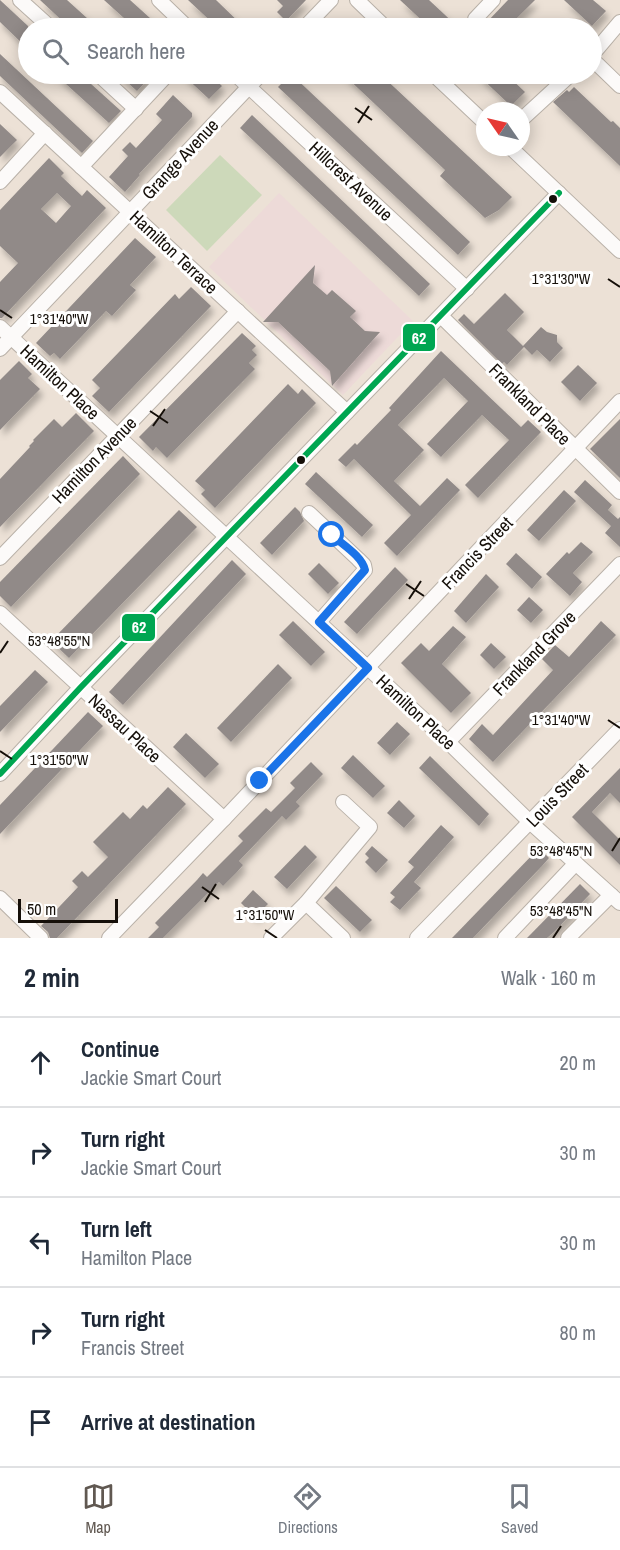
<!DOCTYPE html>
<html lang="en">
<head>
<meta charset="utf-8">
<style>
	body { margin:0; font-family:"Archivo Narrow",sans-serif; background:#f2f2f3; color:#1f2937 }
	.compass { position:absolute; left:476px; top:102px; width:54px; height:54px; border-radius:50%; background:#fff; box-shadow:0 3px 15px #0003; rotate:304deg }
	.scale { position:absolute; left:18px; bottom:15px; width:100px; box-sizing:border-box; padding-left:6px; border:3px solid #150f09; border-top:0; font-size:16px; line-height:21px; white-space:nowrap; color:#150f09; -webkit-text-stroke:4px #fff; paint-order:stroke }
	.stop { position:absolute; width:18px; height:18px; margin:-14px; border:4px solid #1a73e8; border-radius:50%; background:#fff }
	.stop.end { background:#1a73e8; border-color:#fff; box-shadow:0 2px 6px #0008 }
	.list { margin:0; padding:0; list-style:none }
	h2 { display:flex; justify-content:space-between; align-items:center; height:78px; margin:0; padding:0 24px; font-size:26px }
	h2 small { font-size:20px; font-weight:400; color:#747a83 }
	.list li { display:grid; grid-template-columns:39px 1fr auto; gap:18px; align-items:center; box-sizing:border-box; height:90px; padding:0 24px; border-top:2px solid #e0e1e3 }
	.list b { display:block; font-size:22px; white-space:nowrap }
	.list p { margin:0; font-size:20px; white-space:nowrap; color:#747a83 }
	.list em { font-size:20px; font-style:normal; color:#747a83 }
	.icon { flex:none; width:33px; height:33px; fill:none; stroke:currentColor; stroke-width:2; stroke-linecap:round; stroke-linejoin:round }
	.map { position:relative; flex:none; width:620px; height:938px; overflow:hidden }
	.search { position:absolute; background:#fff; box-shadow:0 3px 15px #0003; left:18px; right:18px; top:18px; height:66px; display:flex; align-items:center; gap:15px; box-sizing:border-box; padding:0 21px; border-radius:33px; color:#747a83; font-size:22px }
	.sheet { height:528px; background:#fff }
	nav { display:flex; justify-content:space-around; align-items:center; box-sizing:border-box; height:84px; border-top:2px solid #e0e1e3; background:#fff; font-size:16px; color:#747a83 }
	nav a { display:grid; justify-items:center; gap:3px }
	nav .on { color:#605851 }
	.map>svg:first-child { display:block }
	.education { fill:#eddad8 }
	.green { fill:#cdd9ba }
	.building { fill:#918a88; fill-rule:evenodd; filter:url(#shadow) }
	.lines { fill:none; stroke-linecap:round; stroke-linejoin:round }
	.minor-casing { stroke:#b9b1a8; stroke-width:16 }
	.minor { stroke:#fcfaf9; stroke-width:14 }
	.bus-1-casing { stroke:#fff; stroke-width:10 }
	.bus-1 { stroke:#00a651; stroke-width:6 }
	.route { stroke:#1a73e8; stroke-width:8 }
	.ticks { fill:none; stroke:#150f09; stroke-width:2 }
	.bus-dot { fill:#150f09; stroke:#fff; stroke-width:2 }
	.labels { text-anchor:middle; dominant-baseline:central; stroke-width:6; stroke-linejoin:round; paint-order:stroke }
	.street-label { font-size:18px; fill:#150f09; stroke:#fff }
	.ticks-label { font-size:15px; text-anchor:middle; fill:#150f09; stroke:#fff; stroke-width:6; stroke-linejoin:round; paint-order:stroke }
	.line-badge { stroke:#fff; stroke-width:2 }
	.badge-label { font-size:16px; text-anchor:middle; font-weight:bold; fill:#fff }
</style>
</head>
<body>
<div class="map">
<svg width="620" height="938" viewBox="0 0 620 938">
	<defs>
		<filter id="shadow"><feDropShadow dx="3.5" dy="6" stdDeviation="3" flood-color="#0004"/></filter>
	</defs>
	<rect width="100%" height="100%" fill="#ece1d6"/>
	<!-- education -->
	<path class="education" d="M279,193L413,321L343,395L209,267Z"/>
	<!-- green -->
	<path class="green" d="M220,155L262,195L207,251L166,210Z"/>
	<!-- building -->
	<g class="building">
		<path d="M0,0L28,26V49L0,22Z"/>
		<path d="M40,0H67L98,28H70Z"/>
		<path d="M104,0H130L161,28H135Z"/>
		<path d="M188,0H216L245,28H218Z"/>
		<path d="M277,0H306L286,21L277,12L283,6Z"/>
		<path d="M400,0H429L459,28H430Z"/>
		<path d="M508,0H535L507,28H492L486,23Z"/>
		<path d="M564,0H593L606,11L592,26Z"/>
		<path d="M0,54L93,141L82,153L0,76Z"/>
		<path d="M55,74H80L121,111L109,123Z"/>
		<path d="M118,74H153L137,91Z"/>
		<path d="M182,74H209L222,86L209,99Z"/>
		<path d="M291,74L470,242L458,255L278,87Z"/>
		<path d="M343,74H380L512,197L499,210L485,218L440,176L445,170Z"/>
		<path d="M477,74H506L525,92L511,106Z"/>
		<path d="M574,87L611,122L613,121L620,128V166L553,102L567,90L569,92Z"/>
		<path d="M173,95L192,113V117L139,174L140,175L125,192L109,177L128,156L122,150L130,142L136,148L162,120L156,114Z"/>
		<path d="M252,115L430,284L419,296L240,128Z"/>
		<path d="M0,124L17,140L0,157Z"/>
		<path d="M49,158L64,173L61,176L82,196L87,190L106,208L2,318H0V282L18,263L0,246V210ZM57,193L71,206L56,223L41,209Z"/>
		<path d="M135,238L156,257L130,285L136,290L112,316L106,311L60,359L54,353L50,356L36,343Z"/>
		<path d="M315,265L313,283L327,295L332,290L356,311L350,317L365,331L380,332L332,386L330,371L278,322H263Z"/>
		<path d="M191,287L211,306L109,412L92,396L100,388L92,380L175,294L179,299Z"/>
		<path d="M505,293L524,312L507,330L523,346L541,327L547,332L557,335V342L563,348L550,362L537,350L532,355L524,347L507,365L504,362L502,364L458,320L464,314L474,324Z"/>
		<path d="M242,333L256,346L252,350L257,355L249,363L255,369L167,458L156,447L153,451L139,437Z"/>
		<path d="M441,351L521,427L528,420L541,432L478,498L465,485L509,440L482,415L441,457L427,444L468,401L444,378L398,425L424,450L394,481L420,506L447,478L460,490L397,556L384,543L411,515L354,459L346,467L338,460L355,443L357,445L391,410L389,408Z"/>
		<path d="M19,361L32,374L28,378L40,389L0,430V380Z"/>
		<path d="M578,365L597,383L580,401L561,382Z"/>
		<path d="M288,384L298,394L302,389L316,403L215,508L201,494L205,490L195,481Z"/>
		<path d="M76,413L94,431L0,527V479L30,447L29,446L34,441L33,440L54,419L62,427Z"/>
		<path d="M620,419V478L590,449Z"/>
		<path d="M123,456L140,474L11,607L0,596V582Z"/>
		<path d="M316,472L373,525L362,537L305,484Z"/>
		<path d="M585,480L612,505L608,510L618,519L620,517V547L605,533L611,526L574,492Z"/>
		<path d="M564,490L576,501L539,541L527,530Z"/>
		<path d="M295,507L300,512L304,521L272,555L260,543Z"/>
		<path d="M179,510L197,527L69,658L51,641Z"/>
		<path d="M581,542L593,552L573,573L582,582L570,596L546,574L567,552L569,554Z"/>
		<path d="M516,553L542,577L532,589L506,564Z"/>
		<path d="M232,560L246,574L123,705L109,692Z"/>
		<path d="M319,563L339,583L328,594L308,574Z"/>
		<path d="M395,567L408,580L357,634L344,622Z"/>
		<path d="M486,574L499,587L466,623L454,611Z"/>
		<path d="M529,597L543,610L531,623L517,610Z"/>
		<path d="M293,621L325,652L311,666L279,635Z"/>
		<path d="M601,621L616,635L493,762L469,739L482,724L493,735L553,670L542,659L555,645L569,657Z"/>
		<path d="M453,626L466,637L442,664L471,693L451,713L401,663L421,643L429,651Z"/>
		<path d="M491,643L506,657L494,669L480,655Z"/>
		<path d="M278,664L292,678L231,742L217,728Z"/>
		<path d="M35,670L48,682L0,732V706Z"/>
		<path d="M88,712L103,726L0,834V805Z"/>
		<path d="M397,722L410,734L390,755L377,743Z"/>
		<path d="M186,733L219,764L205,778L173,747Z"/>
		<path d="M353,755L385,786L373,798L341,768Z"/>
		<path d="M430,756L489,814L479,826L419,768Z"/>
		<path d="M311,762L323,774L296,802L300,806L286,820L282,816L239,861L243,865L237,872L223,886L219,882L163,938H148L159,927L155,923L197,880L203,873L207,877L243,841L238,836L266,808L271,812L295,788L290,783Z"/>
		<path d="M620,768V803L610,793L592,812L620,840V865L572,817Z"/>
		<path d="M168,787L186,804L57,938H50L48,932L41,926L78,887L72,881L82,871L88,877L108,857L93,842L123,812L130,819L143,805L147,809Z"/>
		<path d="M399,800L415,816L404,828L387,813Z"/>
		<path d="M441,825L454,837L414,882L421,888L400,910L390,902L395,897L390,893L414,867L408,862Z"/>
		<path d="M305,845L317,857L287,889L274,877Z"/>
		<path d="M372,846L388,860L376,873L365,862L369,858L365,854Z"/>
		<path d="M539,848L549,858L542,866L473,938H452Z"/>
		<path d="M580,884L590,894L555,931L547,938H527Z"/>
		<path d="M336,886L372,920L360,932L324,898Z"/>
		<path d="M253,890L268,904L255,917L241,903Z"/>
	</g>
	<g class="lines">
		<defs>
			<g id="minor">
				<path d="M20,0L51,28"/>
				<path d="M159,0L188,28"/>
				<path d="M357,0L386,28"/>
				<path d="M475,19L493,0"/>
				<path d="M304,28L331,0"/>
				<path d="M592,55L620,22"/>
				<path d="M592,59L620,86"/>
				<path d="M98,74L136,109"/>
				<path d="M235,74L467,289"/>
				<path d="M433,74L485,123"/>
				<path d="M0,92L347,412"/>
				<path d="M521,120L571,74"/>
				<path d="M510,147L620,251"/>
				<path d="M81,167L167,75"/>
				<path d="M0,182L45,133"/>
				<path d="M441,316L620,492"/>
				<path d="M0,327L448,742L531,823L620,903"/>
				<path d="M0,349L261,74"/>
				<path d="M309,513L358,559L364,565L365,570L319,622"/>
				<path d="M0,558L238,311"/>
				<path d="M0,613L224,819"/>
				<path d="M448,742L620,564"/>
				<path d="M0,774L81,687L559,193"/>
				<path d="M0,898L41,938"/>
				<path d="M306,903L343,938"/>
				<path d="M109,938L224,819L620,401"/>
				<path d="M271,938L306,903L370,827L343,802"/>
				<path d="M417,938L620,729"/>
				<path d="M505,938L576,863"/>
				<path d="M568,938L611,895"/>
			</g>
		</defs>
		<!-- minor casing -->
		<use href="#minor" class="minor-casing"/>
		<!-- minor -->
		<use href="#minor" class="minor"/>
		<defs>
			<path id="bus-1" d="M0,774L81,687L559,193"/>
		</defs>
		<!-- bus-1 casing -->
		<use href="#bus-1" class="bus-1-casing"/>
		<!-- bus-1 -->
		<use href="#bus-1" class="bus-1"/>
	</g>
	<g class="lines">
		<!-- route -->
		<path class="route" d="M260,781L368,668L319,622L365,570C362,556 343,545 332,535"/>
	</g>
	<!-- ticks -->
	<path class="ticks" d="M355,108L372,120M358,123L369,106M608,279L620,287M0,310L12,318M150,411L168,423M153,426L165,409M406,584L424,596M409,599L421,581M0,653L8,641M608,720L620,728M0,751L12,759M612,851L620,838M202,887L219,899M205,902L216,884M265,930L277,938M553,938L561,926"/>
	<!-- markers -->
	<g class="bus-dot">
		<circle cx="553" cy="199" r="5"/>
		<circle cx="301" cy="460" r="5"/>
	</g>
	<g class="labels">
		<!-- street labels -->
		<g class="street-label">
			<text transform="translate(180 159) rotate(-47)">Grange Avenue</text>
			<text transform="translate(351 181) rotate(43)">Hillcrest Avenue</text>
			<text transform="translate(174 252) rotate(43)">Hamilton Terrace</text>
			<text transform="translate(60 382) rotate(43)">Hamilton Place</text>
			<text transform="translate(530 404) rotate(45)">Frankland Place</text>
			<text transform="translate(94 460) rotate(-46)">Hamilton Avenue</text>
			<text transform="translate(477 553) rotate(-46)">Francis Street</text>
			<text transform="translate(534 653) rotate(-46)">Frankland Grove</text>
			<text transform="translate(416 712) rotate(43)">Hamilton Place</text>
			<text transform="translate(125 728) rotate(43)">Nassau Place</text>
			<text transform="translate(557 795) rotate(-46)">Louis Street</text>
		</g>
	</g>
	<g class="ticks-label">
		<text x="561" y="284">1°31'30"W</text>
		<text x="59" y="324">1°31'40"W</text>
		<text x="59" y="646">53°48'55"N</text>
		<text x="561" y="725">1°31'40"W</text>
		<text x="59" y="765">1°31'50"W</text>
		<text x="561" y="856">53°48'45"N</text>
		<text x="561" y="916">53°48'45"N</text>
		<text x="265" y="920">1°31'50"W</text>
	</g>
	<g class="line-badge">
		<rect x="402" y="323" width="34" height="29" rx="6" fill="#00a651"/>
		<rect x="121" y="613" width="35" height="29" rx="6" fill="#00a651"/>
	</g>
	<g class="badge-label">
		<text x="419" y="344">62</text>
		<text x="139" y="633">62</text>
	</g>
</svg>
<svg class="compass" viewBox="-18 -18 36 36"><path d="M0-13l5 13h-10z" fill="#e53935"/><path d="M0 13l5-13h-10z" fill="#747a83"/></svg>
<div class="scale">50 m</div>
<div class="stop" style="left:332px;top:535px"></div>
<div class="stop end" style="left:260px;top:781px"></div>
<div class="search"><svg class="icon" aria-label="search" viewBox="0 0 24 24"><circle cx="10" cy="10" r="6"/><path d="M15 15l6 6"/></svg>Search here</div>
</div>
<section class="sheet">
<h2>2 min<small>Walk · 160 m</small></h2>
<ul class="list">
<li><svg class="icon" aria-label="ahead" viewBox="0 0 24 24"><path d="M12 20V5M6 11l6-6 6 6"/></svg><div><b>Continue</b><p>Jackie Smart Court</p></div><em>20 m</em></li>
<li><svg class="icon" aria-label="right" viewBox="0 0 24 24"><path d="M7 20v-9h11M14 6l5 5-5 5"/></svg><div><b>Turn right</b><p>Jackie Smart Court</p></div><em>30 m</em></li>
<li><svg class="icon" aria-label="left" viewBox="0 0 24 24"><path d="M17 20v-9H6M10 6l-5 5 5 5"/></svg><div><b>Turn left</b><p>Hamilton Place</p></div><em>30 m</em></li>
<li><svg class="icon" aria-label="right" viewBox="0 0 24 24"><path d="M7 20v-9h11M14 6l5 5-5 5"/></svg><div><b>Turn right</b><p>Francis Street</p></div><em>80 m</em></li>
<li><svg class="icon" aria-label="arrive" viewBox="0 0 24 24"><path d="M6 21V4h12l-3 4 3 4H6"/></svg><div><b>Arrive at destination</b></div></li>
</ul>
</section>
<nav>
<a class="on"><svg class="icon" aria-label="map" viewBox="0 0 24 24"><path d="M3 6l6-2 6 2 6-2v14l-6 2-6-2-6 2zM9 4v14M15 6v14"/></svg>Map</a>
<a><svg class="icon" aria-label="directions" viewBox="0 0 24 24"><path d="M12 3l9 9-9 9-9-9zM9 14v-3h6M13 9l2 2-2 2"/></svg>Directions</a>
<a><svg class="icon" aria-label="saved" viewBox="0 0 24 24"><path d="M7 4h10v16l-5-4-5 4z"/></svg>Saved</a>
</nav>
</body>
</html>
